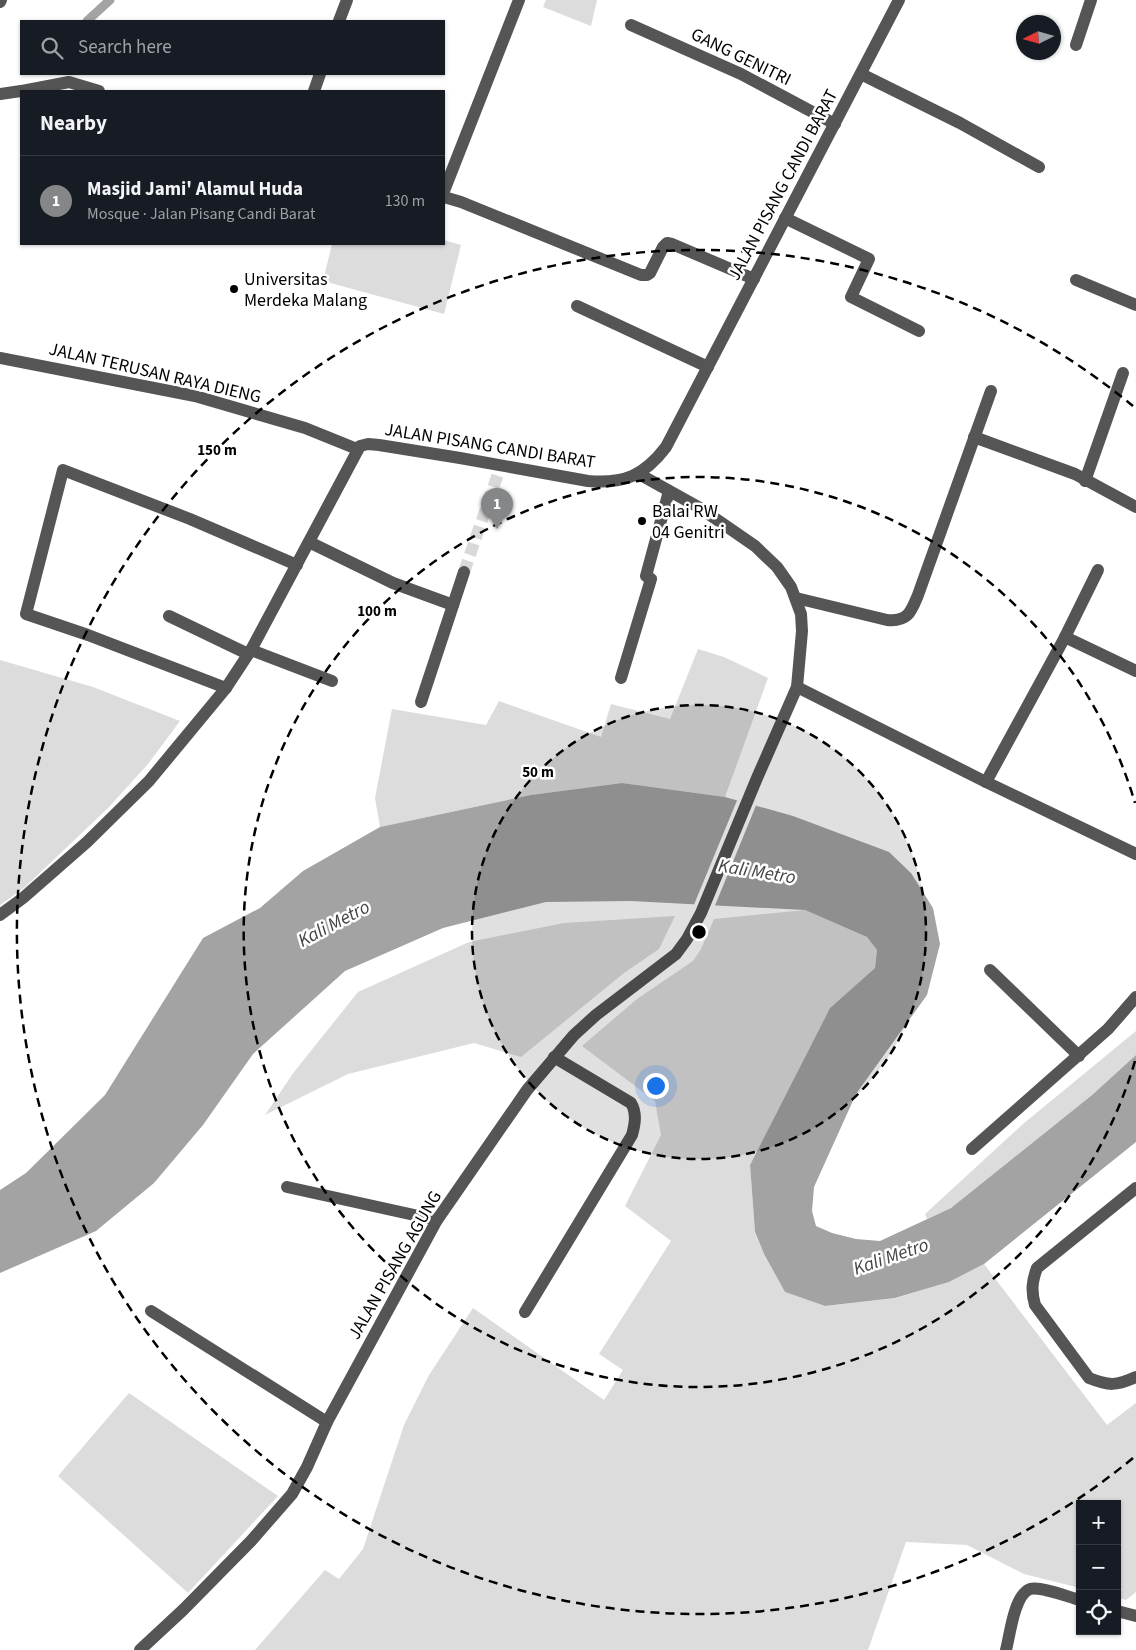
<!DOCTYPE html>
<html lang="en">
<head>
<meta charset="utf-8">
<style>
	body { margin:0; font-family:"Source Sans 3",sans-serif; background:#20242c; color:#f1f3f6 }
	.controls { position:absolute; right:15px; bottom:15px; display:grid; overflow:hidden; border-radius:0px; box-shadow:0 1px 4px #0004 }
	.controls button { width:45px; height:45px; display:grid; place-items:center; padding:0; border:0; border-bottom:1px solid #363941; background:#171b24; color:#f1f3f6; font:25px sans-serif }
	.compass { position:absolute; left:1016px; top:15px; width:45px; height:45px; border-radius:50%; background:#171b24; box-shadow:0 1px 4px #0004; rotate:265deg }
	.you { position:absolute; left:655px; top:1085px; width:18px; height:18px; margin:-12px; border:4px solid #fff; border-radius:50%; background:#1a73e8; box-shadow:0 0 0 8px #1a73e833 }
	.badge { display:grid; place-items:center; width:32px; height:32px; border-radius:50%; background:#858687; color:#fff; font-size:16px; font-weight:700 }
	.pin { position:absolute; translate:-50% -41px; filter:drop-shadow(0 1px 2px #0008) }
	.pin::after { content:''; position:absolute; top:26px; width:18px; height:15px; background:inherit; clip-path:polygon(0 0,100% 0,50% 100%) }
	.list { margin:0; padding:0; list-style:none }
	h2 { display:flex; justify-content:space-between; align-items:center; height:65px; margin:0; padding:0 20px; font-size:21px }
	h2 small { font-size:16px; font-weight:400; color:#9ea1a6 }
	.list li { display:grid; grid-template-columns:32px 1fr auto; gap:15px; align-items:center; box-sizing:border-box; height:90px; padding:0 20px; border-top:1px solid #363941 }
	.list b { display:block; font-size:19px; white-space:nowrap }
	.list p { margin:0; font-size:16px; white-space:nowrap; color:#9ea1a6 }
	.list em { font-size:16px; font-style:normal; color:#9ea1a6 }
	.icon { flex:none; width:28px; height:28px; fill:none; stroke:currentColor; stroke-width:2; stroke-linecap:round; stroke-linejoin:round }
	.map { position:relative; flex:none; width:1136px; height:1650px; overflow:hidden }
	.search { position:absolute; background:#171b24; box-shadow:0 1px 4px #0004; left:20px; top:20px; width:425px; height:55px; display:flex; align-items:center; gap:12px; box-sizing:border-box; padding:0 18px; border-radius:0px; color:#9ea1a6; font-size:19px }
	.panel { position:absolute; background:#171b24; box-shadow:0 1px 4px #0004; left:20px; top:90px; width:425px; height:155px; border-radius:0px }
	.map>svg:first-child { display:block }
	.green { fill:#dcdcdc }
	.water { fill:#a3a3a3 }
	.pier { fill:#fff }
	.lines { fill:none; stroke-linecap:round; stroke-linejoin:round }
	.stream { stroke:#a3a3a3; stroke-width:9 }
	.minor-tunnel { stroke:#d9d9d9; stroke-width:12; stroke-dasharray:12 6; stroke-linecap:butt }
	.minor { stroke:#555; stroke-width:12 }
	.ring { fill:none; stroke:#000; stroke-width:2.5; stroke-dasharray:9 6 }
	.poi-dot { fill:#000; stroke:#fff; stroke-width:2 }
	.labels { text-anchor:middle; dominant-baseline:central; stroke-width:5; stroke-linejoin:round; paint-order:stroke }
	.street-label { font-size:18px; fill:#000; stroke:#fff }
	.poi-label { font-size:18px; fill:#000; stroke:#fff; text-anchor:start }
	.water-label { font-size:19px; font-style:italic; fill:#444; stroke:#fff }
	.centre { fill:#000; stroke:#fff; stroke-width:2.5 }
	.ring-label { font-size:15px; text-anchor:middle; font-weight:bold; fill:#000; stroke:#fff; stroke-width:5; stroke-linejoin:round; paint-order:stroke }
</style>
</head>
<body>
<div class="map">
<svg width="1136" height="1650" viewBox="0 0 1136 1650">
	<rect width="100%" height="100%" fill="#fff"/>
	<!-- green -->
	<g class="green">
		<path d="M546,0H597L591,26L543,7Z"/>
		<path d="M444,240L461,245L444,314L323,281L332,244H444Z"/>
		<path d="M698,649L724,657L768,678L725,797L622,783L531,795L380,827L375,798L392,709L486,725L499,701L601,737L611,704L670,719Z"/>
		<path d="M0,660L93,687L180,721L148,764L109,807L24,888L0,905Z"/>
		<path d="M805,910L867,937L877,950L875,968L830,1008L750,1165L755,1233L764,1254L785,1292L825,1306L896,1298L949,1282L984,1264L1107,1425L1136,1403V1592L1126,1600L1117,1597V1504H1080V1588L1024,1574L967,1545L906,1542L868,1650H255L325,1570L339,1579L363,1549L404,1425L429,1375L473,1308L604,1400L623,1370L599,1354L671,1241L625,1206L661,1135L655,1101L582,1046L637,999L693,961L701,949L714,919Z"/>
		<path d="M675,916L659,949L624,973L521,1057L474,1043L348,1074L265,1115L294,1072L358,992L469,942L564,923Z"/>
		<path d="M1136,1031V1055L1092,1095L951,1208L927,1219L925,1214L1023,1124Z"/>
		<path d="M129,1393L278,1496L188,1593L58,1476Z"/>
	</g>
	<!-- water -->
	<path class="water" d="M622,783L725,797L793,816L889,852L911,873L933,908L940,944L927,995L856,1094L814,1187L812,1211L816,1226L832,1233L856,1239L880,1241L951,1208L1092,1095L1136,1055V1142L984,1264L949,1282L895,1298L825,1306L785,1292L764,1254L755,1232L750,1165L830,1008L875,968L877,950L867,937L805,910L631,901L546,902L443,928L345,971L253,1054L203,1125L154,1183L96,1231L0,1273V1190L26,1173L105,1095L203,938L260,908L303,871L380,827L531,795Z"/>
	<!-- pier -->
	<path class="pier" d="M738,798L757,803L714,908L693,907Z"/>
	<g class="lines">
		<!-- stream -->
		<path class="stream" d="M87,21L110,0"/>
		<!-- minor-tunnel -->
		<path class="minor-tunnel" d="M464,572L499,471"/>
		<!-- minor -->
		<g class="minor">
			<path d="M0,2L1,0"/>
			<path d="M339,21L347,0"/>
			<path d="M631,25L741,74L835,124"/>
			<path d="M1076,45L1091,0"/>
			<path d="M861,74L960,123L1039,167"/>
			<path d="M22,91L69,82L99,91"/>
			<path d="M314,91L320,74"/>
			<path d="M0,94L21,91"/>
			<path d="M444,191L519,0"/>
			<path d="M444,197L461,202L641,275H647L650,273L663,247L667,243L672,244L754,279"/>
			<path d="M785,218L869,259L851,297L919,331"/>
			<path d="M1076,280L1136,305"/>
			<path d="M577,306L708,367"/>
			<path d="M0,358L195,396L305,428L357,449"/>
			<path d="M974,437L1075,474L1136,507"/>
			<path d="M1085,481L1123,373"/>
			<path d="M309,542L393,583L453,605"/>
			<path d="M796,598L887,620C908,622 911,612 918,595L991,391"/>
			<path d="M169,616L248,654"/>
			<path d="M1065,637L1098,570"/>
			<path d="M251,650L332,681"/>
			<path d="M621,678L651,579L646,576L669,491"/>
			<path d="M797,687L986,782L1136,854"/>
			<path d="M226,688L88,635L26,614L63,470L190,519L297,565"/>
			<path d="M421,702L464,572"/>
			<path d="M986,782L1065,637L1136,671"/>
			<path d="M0,915L23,898L87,842L149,781L226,688L251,650L360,446L368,444L379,445L460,458L588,481C624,484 644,476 666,447L899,0"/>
			<path d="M990,970L1079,1056"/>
			<path d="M972,1149L1108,1029L1136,997"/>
			<path d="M287,1187L437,1220"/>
			<path d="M1136,1188L1037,1268C1032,1281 1031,1291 1035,1305L1089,1378C1109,1386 1116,1386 1136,1377"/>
			<path d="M151,1311L327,1422"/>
			<path d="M525,1312L632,1135C635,1124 637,1113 631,1103L554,1057"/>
			<path d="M1117,1611L1136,1616"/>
			<path d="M140,1650L183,1610L251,1541L292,1494L307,1467L327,1422L437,1220L527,1090L574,1035L596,1015L676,954L687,939L701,913L757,778L797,687L802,631L801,614L791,587L777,567L755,546L700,508L639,474"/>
			<path d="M1006,1650C1010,1635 1014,1595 1030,1589C1041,1586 1068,1597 1080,1600"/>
		</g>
	</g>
	<!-- distance rings -->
	<circle cx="699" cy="932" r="227" fill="#000" fill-opacity=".12"/>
	<g class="ring">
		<circle cx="699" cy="932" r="227"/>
		<path d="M1135 1061A455 455 0 1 1 1135 803"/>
		<path d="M1133 1458A682 682 0 1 1 1133 406"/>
	</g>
	<!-- markers -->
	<g class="poi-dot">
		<circle cx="234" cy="289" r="5"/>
		<circle cx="642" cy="521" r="5"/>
	</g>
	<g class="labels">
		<!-- street labels -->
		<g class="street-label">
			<text transform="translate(741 57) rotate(26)">GANG GENITRI</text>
			<text transform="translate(783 185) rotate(-62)">JALAN PISANG CANDI BARAT</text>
			<text transform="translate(155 373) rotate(13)">JALAN TERUSAN RAYA DIENG</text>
			<text transform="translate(490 446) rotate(9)">JALAN PISANG CANDI BARAT</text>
			<text transform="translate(395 1265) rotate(-60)">JALAN PISANG AGUNG</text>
		</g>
		<!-- poi labels -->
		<g class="poi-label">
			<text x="244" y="279">Universitas<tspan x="244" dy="21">Merdeka Malang</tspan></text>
			<text x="652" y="511">Balai RW<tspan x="652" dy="21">04 Genitri</tspan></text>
		</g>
		<!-- water labels -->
		<g class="water-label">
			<text transform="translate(757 872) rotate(9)">Kali Metro</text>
			<text transform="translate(334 924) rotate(-28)">Kali Metro</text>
			<text transform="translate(891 1257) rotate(-19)">Kali Metro</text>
		</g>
	</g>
	<circle cx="699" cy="932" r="8" class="centre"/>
	<g class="ring-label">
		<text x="217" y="455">150 m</text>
		<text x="377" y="616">100 m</text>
		<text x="538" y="777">50 m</text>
	</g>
</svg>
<div class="controls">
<button>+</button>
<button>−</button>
<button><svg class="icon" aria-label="locate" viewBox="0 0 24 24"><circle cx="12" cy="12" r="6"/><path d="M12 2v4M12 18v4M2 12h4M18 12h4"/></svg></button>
</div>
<svg class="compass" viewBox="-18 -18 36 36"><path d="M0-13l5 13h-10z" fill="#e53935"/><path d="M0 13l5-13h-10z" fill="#9ea1a6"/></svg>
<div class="you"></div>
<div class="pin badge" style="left:497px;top:529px">1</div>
<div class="search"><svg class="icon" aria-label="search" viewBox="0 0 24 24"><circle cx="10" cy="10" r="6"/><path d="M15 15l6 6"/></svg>Search here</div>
<section class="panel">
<h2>Nearby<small></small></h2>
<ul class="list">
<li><span class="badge">1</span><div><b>Masjid Jami' Alamul Huda</b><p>Mosque · Jalan Pisang Candi Barat</p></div><em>130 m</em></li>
</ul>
</section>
</div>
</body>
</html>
